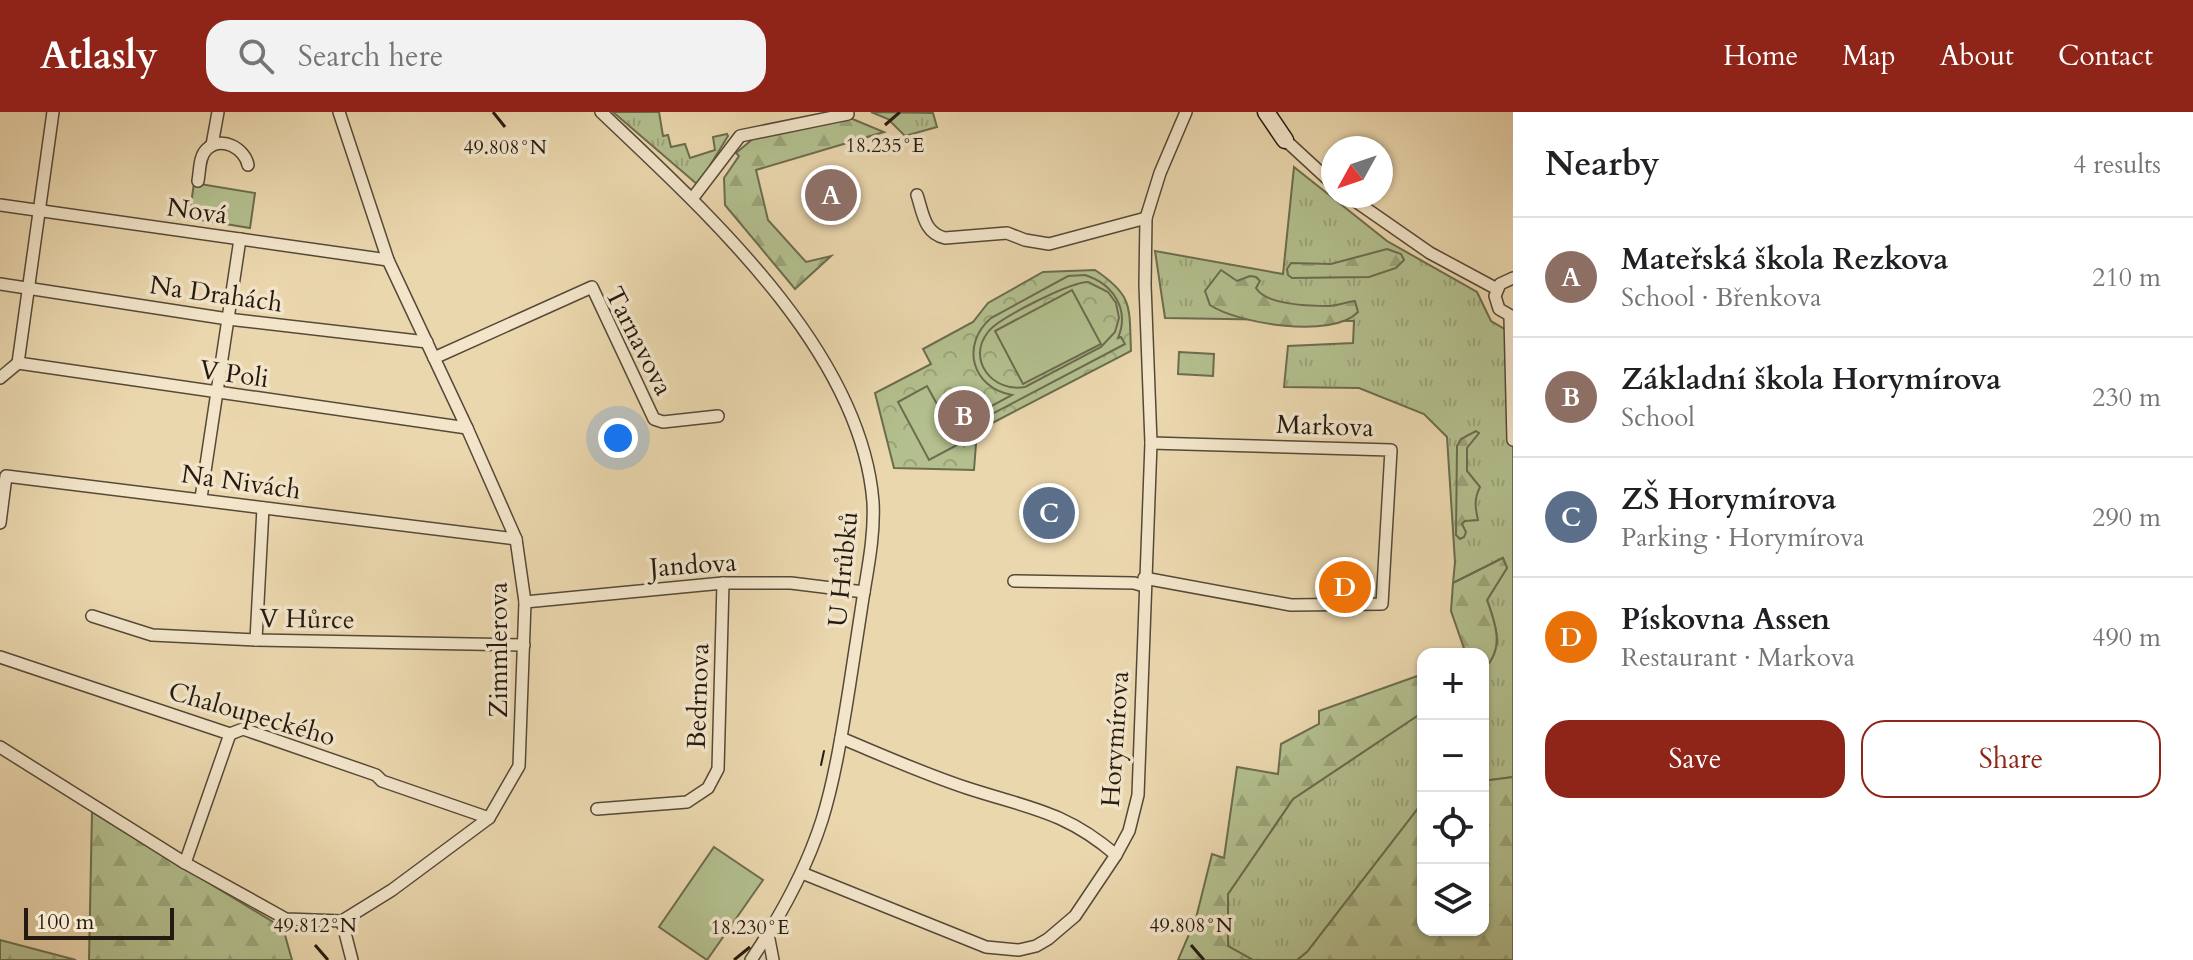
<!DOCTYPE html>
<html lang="en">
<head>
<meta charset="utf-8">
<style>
	body { margin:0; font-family:Cardo,serif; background:#f2f2f2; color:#202124 }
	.controls { position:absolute; right:24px; bottom:24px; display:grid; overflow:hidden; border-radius:16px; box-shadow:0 2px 6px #0004 }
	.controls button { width:72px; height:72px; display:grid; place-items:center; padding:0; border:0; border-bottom:2px solid #e0e0e0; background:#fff; color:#202124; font:40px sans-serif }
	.compass { position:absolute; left:1321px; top:24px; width:72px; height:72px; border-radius:50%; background:#fff; box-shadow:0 2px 6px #0004; rotate:230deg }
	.scale { position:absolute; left:24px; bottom:20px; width:150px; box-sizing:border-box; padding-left:8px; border:4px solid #251a10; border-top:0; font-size:22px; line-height:28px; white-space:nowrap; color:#251a10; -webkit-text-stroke:6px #f2e5ca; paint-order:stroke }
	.you { position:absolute; left:618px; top:326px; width:28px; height:28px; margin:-20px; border:6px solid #fff; border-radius:50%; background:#1a73e8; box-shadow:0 0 0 12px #1a73e833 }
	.badge { display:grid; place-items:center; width:52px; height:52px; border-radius:50%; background:#8f2418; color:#fff; font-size:26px; font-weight:700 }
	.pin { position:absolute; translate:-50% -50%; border:4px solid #fff; box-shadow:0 2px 8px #0006 }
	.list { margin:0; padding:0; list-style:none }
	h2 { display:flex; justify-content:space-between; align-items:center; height:104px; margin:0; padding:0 32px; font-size:34px }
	h2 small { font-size:26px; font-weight:400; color:#757577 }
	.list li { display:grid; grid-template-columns:52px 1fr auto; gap:24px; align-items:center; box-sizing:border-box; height:120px; padding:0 32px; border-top:2px solid #e0e0e0 }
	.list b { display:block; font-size:30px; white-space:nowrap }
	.list p { margin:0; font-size:26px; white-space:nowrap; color:#757577 }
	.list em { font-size:26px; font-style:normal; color:#757577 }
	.actions { display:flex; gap:16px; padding:24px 32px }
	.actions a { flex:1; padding:18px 0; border:2px solid #8f2418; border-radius:24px; text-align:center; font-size:28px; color:#8f2418 }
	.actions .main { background:#8f2418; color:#fff }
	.icon { flex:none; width:44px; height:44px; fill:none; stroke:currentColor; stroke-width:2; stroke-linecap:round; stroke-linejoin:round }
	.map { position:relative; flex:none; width:1513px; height:848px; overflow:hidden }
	header { display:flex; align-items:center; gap:48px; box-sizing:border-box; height:112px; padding:0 40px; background:#8f2418; color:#fff }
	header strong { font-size:38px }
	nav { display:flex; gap:44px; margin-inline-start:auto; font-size:28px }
	.search { width:560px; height:72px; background:#f2f2f2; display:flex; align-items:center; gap:20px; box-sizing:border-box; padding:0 28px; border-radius:24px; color:#757577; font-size:30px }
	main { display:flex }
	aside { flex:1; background:#fff }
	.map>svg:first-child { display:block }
	.grass { fill:url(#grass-tufts); stroke:#6c6c4f; stroke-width:2 }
	.forest { fill:url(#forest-firs); stroke:#6c6c4f; stroke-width:2 }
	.park { fill:url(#park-crowns); stroke:#6c6c4f; stroke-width:2 }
	.garden { fill:#b3bf8e; stroke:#6c6c4f; stroke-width:2; fill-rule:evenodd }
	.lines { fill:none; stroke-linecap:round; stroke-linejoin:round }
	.street-casing { stroke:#564938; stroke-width:14 }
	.secondary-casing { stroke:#251a10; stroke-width:19 }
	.street { stroke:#f2e5ca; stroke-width:11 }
	.secondary { stroke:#f2e5ca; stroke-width:16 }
	.tram { stroke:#251a10; stroke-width:2 }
	.ticks { fill:none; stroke:#251a10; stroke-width:3 }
	.labels { text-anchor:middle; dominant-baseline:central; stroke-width:7; stroke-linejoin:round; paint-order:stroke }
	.street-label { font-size:26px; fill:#251a10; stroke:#f2e5ca }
	.ticks-label { font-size:20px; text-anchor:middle; fill:#251a10; stroke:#f2e5ca; stroke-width:7; stroke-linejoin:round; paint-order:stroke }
</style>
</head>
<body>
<header>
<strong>Atlasly</strong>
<div class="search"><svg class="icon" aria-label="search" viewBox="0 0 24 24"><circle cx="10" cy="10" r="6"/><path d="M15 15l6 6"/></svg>Search here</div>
<nav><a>Home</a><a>Map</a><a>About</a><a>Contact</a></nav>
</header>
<main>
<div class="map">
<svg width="1513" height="848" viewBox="0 0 1513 848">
	<defs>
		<pattern id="grass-tufts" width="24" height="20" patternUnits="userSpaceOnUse" patternTransform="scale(2)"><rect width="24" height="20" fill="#b3bf8e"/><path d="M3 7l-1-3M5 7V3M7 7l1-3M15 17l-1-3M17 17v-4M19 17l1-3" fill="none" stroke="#9aa479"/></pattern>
		<pattern id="forest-firs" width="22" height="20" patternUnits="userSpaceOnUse" patternTransform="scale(2)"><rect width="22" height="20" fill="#b3bf8e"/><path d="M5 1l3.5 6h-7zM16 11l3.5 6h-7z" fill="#9aa479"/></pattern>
		<pattern id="park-crowns" width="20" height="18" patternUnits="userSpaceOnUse" patternTransform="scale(2)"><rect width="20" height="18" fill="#b3bf8e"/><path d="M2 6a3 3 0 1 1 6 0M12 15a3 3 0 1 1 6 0" fill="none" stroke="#9aa479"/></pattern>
	</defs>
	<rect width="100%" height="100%" fill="#ebd7ae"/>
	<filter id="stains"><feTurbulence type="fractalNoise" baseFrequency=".0025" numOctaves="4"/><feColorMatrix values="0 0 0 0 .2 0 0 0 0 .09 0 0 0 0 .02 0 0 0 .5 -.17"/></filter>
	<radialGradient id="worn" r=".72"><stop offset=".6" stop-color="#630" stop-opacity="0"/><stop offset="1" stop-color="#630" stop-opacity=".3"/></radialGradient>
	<!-- grass -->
	<g class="grass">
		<path d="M613,0H659L663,24L668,23L671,35L685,32L690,46L715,38L713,25L727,22L728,24L698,73Z"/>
		<path d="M871,0L933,1L937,15L905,24L888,7Z"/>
		<path d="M1294,55L1387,129L1477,180L1491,209L1513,222V665L1483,669V558C1505,537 1496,513 1487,488L1507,456L1503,446L1453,471L1455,450L1447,325L1424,302L1359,276L1284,275L1288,234L1353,231L1354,209L1165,206L1155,139L1283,162Z"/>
		<path d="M1423,600V690L1307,840L1297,848H1253L1228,834V782L1293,687Z"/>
	</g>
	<!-- forest -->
	<g class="forest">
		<path d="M850,6L884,20L756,58L768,108L806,150L831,144L795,177L725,93L724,66L739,44L736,41L754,26Z"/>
		<path d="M1387,137L1401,142L1404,148L1396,156L1369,165L1292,166L1288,163L1287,157L1291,151L1331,152Z"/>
		<path d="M1221,158L1237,169L1250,164L1256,165L1260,169L1256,176C1266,193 1310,194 1329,194C1337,194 1346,190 1355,189L1358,200C1333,227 1238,212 1210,193L1205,179Z"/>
		<path d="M1476,319L1479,321L1467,336V359L1480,375C1474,387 1475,395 1478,408L1465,409L1462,412L1466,420L1464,425L1460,427L1456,423L1457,334L1461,327Z"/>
		<path d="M1503,446L1507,456L1487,488C1496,513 1505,537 1483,558V542H1466L1451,499L1453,471Z"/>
		<path d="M1423,562V600L1293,687L1228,782V834L1253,848H1178L1196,806L1212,742L1224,746L1237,655L1278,662L1281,632L1319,612V599Z"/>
		<path d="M1513,665V848H1297L1307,840L1423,690V818H1483V669Z"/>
		<path d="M92,700L283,816L292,848H89Z"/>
		<path d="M0,828L76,848H0Z"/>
	</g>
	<!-- park -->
	<path class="park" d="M1095,158C1134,184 1129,195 1131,239L977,319L974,358L894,356L875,281L931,252L923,237L973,210L988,191L1043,160Z"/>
	<!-- garden -->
	<g class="garden">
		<path d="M194,71L255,81L250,116L189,106Z"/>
		<path d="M1085,163C1113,172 1130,197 1118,226L1121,225L1125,232L975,311L971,305L1012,283C972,276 960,233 991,206L1068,164ZM1088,170L1108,180L1116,191L1119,206L1115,220L1101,235L1025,275C993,281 966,248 988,220C998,206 1071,170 1088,170Z"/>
		<path d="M1072,178L1101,232L1023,272L995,219Z"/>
		<path d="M1179,240L1214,242L1213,264L1178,262Z"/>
		<path d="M927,274L959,332L929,348L898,290Z"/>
		<path d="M714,735L763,768L707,848L659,815Z"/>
	</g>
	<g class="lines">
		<defs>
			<g id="street">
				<path d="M601,0C705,99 861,238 873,390C875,427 866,464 861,499C857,525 853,551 849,577C842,620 835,666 822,708C806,758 780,805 751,848"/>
				<path d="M1282,25L1333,72"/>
				<path d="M212,33L218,0"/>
				<path d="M198,69C200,58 199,44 207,37C222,23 245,37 248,53"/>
				<path d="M917,83C923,101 924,121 945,126L1007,121L1025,128L1049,132L1146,106"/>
				<path d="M1348,84L1430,141L1497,177"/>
				<path d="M692,87L740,24L848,2"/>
				<path d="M0,93L388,148"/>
				<path d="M1513,166L1500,172L1495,184L1499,197L1513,205"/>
				<path d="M0,172L228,207L427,230"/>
				<path d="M1510,205L1513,328"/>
				<path d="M434,246L592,175L654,307L663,310L718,304"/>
				<path d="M18,251L53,0"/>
				<path d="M0,266L18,251L467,316"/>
				<path d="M201,386L240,127"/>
				<path d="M0,411L6,364L516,427"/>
				<path d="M1144,466L1291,493L1382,492L1391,338L1151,331"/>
				<path d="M1014,469L1134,471L1144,474"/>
				<path d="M525,490L723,471H791L864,480"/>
				<path d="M92,504L152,523L256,528L524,533"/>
				<path d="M256,528L263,396"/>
				<path d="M0,545L230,622L243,617L376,663L382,669L489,706"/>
				<path d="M841,626C882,643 924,662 967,676C1028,696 1065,699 1116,743"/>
				<path d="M0,635L185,751L286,807L342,809L392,778L489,706L519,654L525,490L516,427L467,316L388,148L339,0"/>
				<path d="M597,697L687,690L708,676L718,657L723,471"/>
				<path d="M185,751L230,622"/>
				<path d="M802,761L986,835L1019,838L1036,834L1048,827L1075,804L1116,743L1129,719L1138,683L1151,331L1145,173L1146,106L1160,61L1186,0"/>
				<path d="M342,809L352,848"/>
				<path d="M768,822L773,848"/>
			</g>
			<path id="secondary" d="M1266,0L1285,28"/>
		</defs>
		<!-- street casing -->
		<use href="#street" class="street-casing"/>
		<!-- secondary casing -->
		<use href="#secondary" class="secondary-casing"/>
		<!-- street -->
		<use href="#street" class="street"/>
		<!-- secondary -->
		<use href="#secondary" class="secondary"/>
		<!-- tram -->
		<path class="tram" d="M821,653L824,639"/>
	</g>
	<!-- ticks -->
	<path class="ticks" d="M493,0L505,15M885,13L900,0M315,833L328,848M1191,833L1204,848M734,848L750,835"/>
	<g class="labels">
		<!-- street labels -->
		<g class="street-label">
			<text transform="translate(197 99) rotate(8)">Nová</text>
			<text transform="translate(216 182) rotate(8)">Na Drahách</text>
			<text transform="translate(639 229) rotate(63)">Tarnavova</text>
			<text transform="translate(234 262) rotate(8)">V Poli</text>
			<text transform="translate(1325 314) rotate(2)">Markova</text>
			<text transform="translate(241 370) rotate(8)">Na Nivách</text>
			<text transform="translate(693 453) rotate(-4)">Jandova</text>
			<text transform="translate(843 457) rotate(-84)">U Hrůbků</text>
			<text transform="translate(307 507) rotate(1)">V Hůrce</text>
			<text transform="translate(498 538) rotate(-90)">Zimmlerova</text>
			<text transform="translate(698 584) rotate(-88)">Bedrnova</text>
			<text transform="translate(252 602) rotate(16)">Chaloupeckého</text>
			<text transform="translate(1115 627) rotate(-86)">Horymírova</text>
		</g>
	</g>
	<g class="ticks-label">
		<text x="885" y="40">18.235°E</text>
		<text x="505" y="42">49.808°N</text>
		<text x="315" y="820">49.812°N</text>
		<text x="1191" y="820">49.808°N</text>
		<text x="750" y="822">18.230°E</text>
	</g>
	<rect width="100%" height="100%" filter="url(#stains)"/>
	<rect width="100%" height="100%" fill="url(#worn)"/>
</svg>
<div class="controls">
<button>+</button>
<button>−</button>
<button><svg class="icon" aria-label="locate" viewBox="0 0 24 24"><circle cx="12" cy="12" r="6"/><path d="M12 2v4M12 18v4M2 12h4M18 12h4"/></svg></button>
<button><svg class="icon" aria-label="layers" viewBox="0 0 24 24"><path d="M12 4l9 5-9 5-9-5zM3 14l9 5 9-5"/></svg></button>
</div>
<svg class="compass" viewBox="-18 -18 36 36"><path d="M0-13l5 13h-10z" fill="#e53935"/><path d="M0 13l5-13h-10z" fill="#757577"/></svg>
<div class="scale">100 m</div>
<div class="you"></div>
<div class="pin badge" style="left:831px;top:83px;background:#8d6e63">A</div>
<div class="pin badge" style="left:964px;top:304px;background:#8d6e63">B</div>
<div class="pin badge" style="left:1049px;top:401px;background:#5c6f8a">C</div>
<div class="pin badge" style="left:1345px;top:475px;background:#e8710a">D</div>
</div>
<aside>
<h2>Nearby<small>4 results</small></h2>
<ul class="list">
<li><span class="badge" style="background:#8d6e63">A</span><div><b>Mateřská škola Rezkova</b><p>School · Břenkova</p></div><em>210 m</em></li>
<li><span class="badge" style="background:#8d6e63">B</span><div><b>Základní škola Horymírova</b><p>School</p></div><em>230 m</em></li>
<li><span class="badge" style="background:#5c6f8a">C</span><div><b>ZŠ Horymírova</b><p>Parking · Horymírova</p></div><em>290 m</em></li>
<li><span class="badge" style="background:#e8710a">D</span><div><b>Pískovna Assen</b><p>Restaurant · Markova</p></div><em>490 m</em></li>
</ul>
<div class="actions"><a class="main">Save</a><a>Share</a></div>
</aside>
</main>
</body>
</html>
